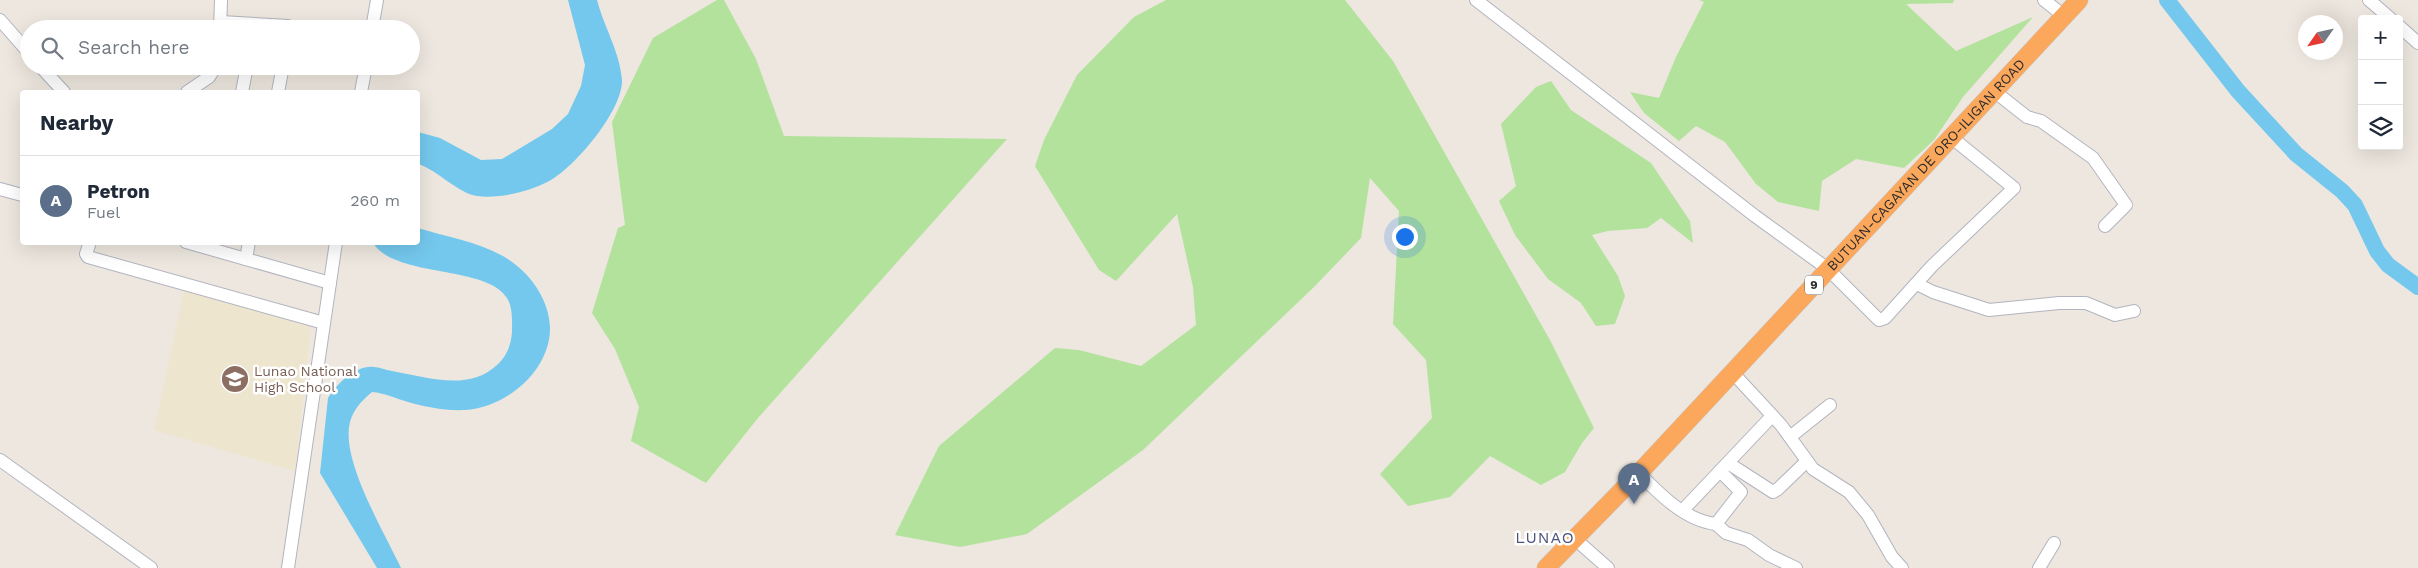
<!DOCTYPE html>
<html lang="en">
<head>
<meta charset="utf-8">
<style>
	body { margin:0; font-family:"Work Sans",sans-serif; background:#f2f2f3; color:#1f2937 }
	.controls { position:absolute; right:15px; top:15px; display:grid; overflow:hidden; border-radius:5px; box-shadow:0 5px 20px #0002 }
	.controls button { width:45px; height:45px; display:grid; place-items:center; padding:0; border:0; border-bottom:1px solid #e0e1e3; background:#fff; color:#1f2937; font:25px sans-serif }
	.compass { position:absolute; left:2298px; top:15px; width:45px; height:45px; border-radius:50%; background:#fff; box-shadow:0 5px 20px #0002; rotate:236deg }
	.you { position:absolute; left:1404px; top:236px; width:18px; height:18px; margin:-12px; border:4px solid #fff; border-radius:50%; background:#1a73e8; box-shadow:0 0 0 8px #1a73e833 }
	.badge { display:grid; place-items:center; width:32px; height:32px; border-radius:50%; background:#111827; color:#fff; font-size:16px; font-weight:700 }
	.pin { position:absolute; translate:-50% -41px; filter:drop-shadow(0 1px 2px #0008) }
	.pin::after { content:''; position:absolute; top:26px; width:18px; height:15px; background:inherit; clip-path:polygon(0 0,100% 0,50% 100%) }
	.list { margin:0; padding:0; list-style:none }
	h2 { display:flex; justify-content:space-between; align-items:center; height:65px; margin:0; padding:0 20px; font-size:21px }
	h2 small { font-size:16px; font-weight:400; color:#747a83 }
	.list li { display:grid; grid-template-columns:32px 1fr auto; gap:15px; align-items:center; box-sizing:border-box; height:90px; padding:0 20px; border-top:1px solid #e0e1e3 }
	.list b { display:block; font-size:19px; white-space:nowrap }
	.list p { margin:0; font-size:16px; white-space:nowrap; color:#747a83 }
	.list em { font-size:16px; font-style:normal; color:#747a83 }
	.icon { flex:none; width:28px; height:28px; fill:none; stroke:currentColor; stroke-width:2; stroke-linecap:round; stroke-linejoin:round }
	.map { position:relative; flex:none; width:2418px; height:568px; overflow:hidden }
	.search { position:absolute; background:#fff; box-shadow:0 5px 20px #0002; left:20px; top:20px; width:400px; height:55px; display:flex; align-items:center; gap:12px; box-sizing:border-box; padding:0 18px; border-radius:28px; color:#747a83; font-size:19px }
	.panel { position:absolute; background:#fff; box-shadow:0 5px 20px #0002; left:20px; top:90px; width:400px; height:155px; border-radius:5px }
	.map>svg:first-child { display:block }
	.education { fill:#eee5cf }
	.green { fill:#b2e29c }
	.water { fill:#74c8ed }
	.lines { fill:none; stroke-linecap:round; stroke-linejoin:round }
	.river { stroke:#74c8ed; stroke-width:16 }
	.minor-casing { stroke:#b2b4bf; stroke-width:14 }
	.highway-casing { stroke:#c8c8c8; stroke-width:19 }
	.minor { stroke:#fff; stroke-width:12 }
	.highway { stroke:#fba75c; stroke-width:18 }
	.labels { text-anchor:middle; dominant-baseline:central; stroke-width:5; stroke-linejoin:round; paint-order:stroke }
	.shield { fill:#fff; stroke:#6b6b6b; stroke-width:1 }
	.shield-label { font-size:12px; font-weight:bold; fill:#2c2c2c }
	.street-label { font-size:14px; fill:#2c2c2c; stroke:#fff }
	.education-label { font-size:14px; fill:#785e54; stroke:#fff; text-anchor:start }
	.quarter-label { font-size:16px; letter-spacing:1px; fill:#4d537c; stroke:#fff }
</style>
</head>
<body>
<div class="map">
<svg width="2418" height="568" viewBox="0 0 2418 568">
	<rect width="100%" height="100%" fill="#ede7df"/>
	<!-- education -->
	<path class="education" d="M184,290L311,327L295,471L154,430Z"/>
	<!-- green -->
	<g class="green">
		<path d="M717,0H724L756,59L784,136L1007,139L758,418L706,483L631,441L639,407L615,349L592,313L618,228L625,225L612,122L653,38Z"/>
		<path d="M1166,0H1345L1393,61L1551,342L1594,428L1582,443L1565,472L1541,485L1490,456L1450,497L1408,506L1380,474L1432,418L1426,360L1393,324L1399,211L1370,178L1361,238L1315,286L1143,450L1027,534L960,547L895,535L939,446L1055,348L1079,350L1141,366L1196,325L1193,287L1177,214L1116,281L1099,270L1035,166L1044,140L1077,75L1134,17Z"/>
		<path d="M1699,0H1954L1953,3L1906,4L1956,51L2033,17L1963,97L1934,140L1904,168L1856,159L1822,181L1819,211L1778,202L1756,184L1725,142L1696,126L1679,141L1644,113L1630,92L1659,98L1676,57L1704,2Z"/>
		<path d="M1551,81L1571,110L1651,163L1690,221L1693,243L1661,218L1647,228L1608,231L1592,235L1618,276L1625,296L1615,324L1596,326L1581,303L1548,279L1515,235L1499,201L1516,186L1501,124L1536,87Z"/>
	</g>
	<!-- water -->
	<g class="water">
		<path d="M568,0H597C604,27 620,52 622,80C623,109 578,163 554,178C534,191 501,199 477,196C459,194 436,169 418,164V132L440,138L481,160L502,159L552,129L568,114L581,86L585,65Z"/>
		<path d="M418,228C450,238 489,243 516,265C535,280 549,303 550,327C551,370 506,408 465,410C446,411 424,407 405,401C394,398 385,393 372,392C361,401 351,412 349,427C344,465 384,532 401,568H377L320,473L328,398C336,385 353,368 369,367C376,366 385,370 392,371C427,377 468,392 497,365C507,356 511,345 512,332C512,321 513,308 507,298C487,265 395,278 373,243L418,242Z"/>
	</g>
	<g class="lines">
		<!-- river -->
		<path class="river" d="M2167,0L2238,91L2296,154L2342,191L2355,205L2377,251L2388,265L2418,287"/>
		<defs>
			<g id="minor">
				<path d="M1476,0L1755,216L1828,269L1879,320L1885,318L1932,266L2014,188L1951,137"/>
				<path d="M2044,0L2064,16"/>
				<path d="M2369,0L2391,19"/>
				<path d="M0,20L29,53"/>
				<path d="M221,22L288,26"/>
				<path d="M2399,26L2418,43"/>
				<path d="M220,29L221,0"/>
				<path d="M372,29L377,0"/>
				<path d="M40,66L64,92"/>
				<path d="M1994,91L2027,117L2041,121L2093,158L2126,205L2105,226"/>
				<path d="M187,92L209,77L216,66"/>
				<path d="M242,92L247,66"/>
				<path d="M278,92L283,66"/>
				<path d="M361,92L366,66"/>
				<path d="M0,189L22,195"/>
				<path d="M90,242L86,254L88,257L324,323"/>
				<path d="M186,242L330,283"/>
				<path d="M246,259L249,242"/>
				<path d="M1917,284L1933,292L1989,310L2059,303H2086L2115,315L2134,311"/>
				<path d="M1732,372L1781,425L1813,469L1849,492L1868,515L1892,557L1902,568"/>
				<path d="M1790,437L1830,405"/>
				<path d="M0,460L151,568"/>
				<path d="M1728,463L1773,492L1778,489L1807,461"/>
				<path d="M1639,473C1659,494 1686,521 1716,524L1741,492L1720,471"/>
				<path d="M1683,510L1772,416"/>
				<path d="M1716,524L1726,533L1748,540L1769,555L1796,568"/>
				<path d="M1574,538L1608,568"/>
				<path d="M288,568L336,242"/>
				<path d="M2039,568L2054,543"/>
			</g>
			<g id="highway">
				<path id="s1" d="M1546,568L1639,473L2079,0"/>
			</g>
		</defs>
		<!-- minor casing -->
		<use href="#minor" class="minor-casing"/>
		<!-- highway casing -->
		<use href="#highway" class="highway-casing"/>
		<!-- minor -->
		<use href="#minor" class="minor"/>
		<!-- highway -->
		<use href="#highway" class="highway"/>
	</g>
	<!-- icons -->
	<defs>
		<symbol id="school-disc" viewBox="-11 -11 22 22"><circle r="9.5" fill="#8d6e63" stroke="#fff"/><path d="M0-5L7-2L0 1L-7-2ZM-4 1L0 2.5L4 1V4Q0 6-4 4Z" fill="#fff"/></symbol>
	</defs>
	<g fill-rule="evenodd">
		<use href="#school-disc" x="219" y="363" width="32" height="32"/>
	</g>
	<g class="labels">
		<!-- shield labels -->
		<rect class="shield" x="1805" y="275.5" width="18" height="19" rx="4"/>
		<g class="shield-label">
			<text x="1814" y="285">9</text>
		</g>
		<!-- street labels -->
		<g class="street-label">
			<text stroke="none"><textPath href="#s1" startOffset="554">BUTUAN-CAGAYAN DE ORO-ILIGAN ROAD</textPath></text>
		</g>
		<!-- education labels -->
		<g class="education-label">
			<text x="254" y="371">Lunao National<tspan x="254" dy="16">High School</tspan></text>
		</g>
		<!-- quarter labels -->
		<g class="quarter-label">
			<text x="1545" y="537">LUNAO</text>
		</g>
	</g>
</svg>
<div class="controls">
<button>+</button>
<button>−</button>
<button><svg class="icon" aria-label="layers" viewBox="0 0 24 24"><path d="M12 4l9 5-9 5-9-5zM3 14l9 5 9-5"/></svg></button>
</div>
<svg class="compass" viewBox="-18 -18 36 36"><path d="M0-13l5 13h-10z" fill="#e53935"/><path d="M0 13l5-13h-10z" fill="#747a83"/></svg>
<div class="you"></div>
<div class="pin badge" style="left:1634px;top:504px;background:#5c6f8a">A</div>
<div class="search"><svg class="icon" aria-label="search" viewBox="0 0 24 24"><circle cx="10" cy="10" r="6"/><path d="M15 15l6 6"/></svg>Search here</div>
<section class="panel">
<h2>Nearby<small></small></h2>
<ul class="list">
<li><span class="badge" style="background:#5c6f8a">A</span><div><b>Petron</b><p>Fuel</p></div><em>260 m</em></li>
</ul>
</section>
</div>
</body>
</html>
